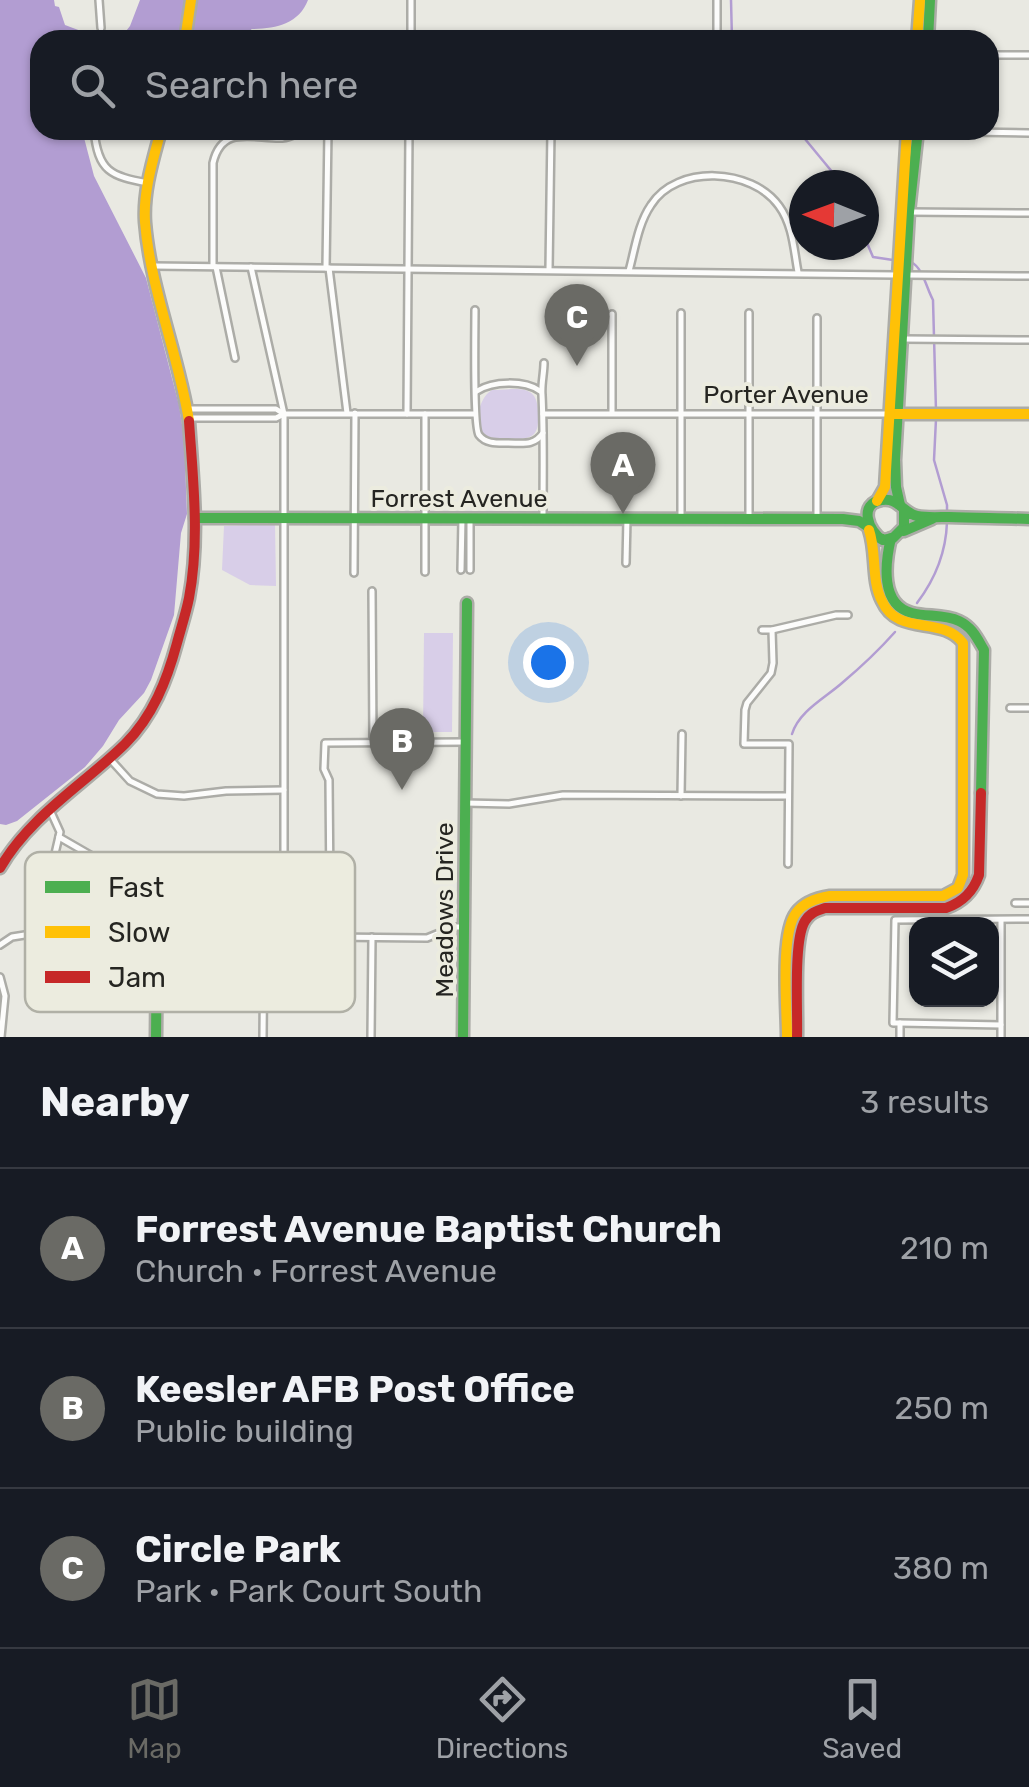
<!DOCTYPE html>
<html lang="en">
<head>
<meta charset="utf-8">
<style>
	body { margin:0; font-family:Rubik,sans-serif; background:#242831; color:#f1f3f6 }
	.controls { position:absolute; right:30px; bottom:30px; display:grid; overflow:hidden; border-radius:20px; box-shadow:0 2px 8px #0004 }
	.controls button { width:90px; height:90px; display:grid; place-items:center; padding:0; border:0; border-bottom:2px solid #363941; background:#171b24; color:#f1f3f6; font:50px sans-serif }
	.compass { position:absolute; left:789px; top:170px; width:90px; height:90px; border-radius:50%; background:#171b24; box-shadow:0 2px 8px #0004; rotate:271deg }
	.you { position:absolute; left:548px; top:662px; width:35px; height:35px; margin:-25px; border:8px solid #fff; border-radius:50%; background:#1a73e8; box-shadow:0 0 0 15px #1a73e833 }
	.badge { display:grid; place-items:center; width:65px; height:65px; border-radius:50%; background:#6a6a65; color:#fff; font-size:32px; font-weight:700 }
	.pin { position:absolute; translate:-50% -82px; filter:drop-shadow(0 2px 5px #0008) }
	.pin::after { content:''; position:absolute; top:52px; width:35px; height:30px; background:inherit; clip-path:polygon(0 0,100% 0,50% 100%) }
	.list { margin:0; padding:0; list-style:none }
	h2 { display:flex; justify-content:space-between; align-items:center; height:130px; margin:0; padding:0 40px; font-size:42px }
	h2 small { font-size:32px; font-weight:400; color:#9ea1a6 }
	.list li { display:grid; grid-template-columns:65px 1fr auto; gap:30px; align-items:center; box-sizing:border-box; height:160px; padding:0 40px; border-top:2px solid #363941 }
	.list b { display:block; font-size:38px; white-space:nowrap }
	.list p { margin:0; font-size:32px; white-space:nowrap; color:#9ea1a6 }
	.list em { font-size:32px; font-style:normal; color:#9ea1a6 }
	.icon { flex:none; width:55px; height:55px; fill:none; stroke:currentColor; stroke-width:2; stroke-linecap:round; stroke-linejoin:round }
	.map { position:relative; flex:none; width:1029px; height:1037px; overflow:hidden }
	.search { position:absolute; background:#171b24; box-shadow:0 2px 8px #0004; left:30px; right:30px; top:30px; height:110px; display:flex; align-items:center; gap:25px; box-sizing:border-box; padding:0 35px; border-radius:30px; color:#9ea1a6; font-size:38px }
	.sheet { height:610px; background:#171b24 }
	nav { display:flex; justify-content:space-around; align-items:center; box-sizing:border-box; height:140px; border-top:2px solid #363941; background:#171b24; font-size:28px; color:#9ea1a6 }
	nav a { display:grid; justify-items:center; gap:5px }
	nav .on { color:#6a6a65 }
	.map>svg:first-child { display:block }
	.green { fill:#d8cee8 }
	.water { fill:#b29dd2 }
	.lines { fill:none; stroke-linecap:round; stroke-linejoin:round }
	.stream { stroke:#b29dd2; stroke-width:2.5 }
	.street-casing { stroke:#acaca7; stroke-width:10 }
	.fast-casing { stroke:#acaca7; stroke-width:15 }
	.slow-casing { stroke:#acaca7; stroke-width:15 }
	.jam-casing { stroke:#acaca7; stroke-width:15 }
	.street { stroke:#fcfcfb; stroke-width:5 }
	.fast { stroke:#4caf50; stroke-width:10 }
	.slow { stroke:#ffc107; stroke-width:10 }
	.jam { stroke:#c62828; stroke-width:10 }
	.labels { text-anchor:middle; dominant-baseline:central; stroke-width:8; stroke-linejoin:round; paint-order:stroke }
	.street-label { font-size:25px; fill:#252521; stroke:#ececdf }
	.key { fill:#ececdf; stroke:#b0b0a6; stroke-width:2.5 }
	.key-label { font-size:28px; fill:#252521 }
</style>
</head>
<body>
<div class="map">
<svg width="1029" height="1037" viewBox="0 0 1029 1037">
	<rect width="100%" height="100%" fill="#e9e9e2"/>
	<!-- green -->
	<g class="green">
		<path d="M492,390C516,390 538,382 538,413C538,422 539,429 533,435C527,441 495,441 487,436C471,427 479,397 492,390Z"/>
		<path d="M275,524L276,586L250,585L222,570L224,526Z"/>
		<path d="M424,633H453L452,732H423Z"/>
	</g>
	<!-- water -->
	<g class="water">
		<path d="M0,0H54L55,6L59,7L65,25L81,31L89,40H40V130H82L94,176L146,278L179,405L184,437L187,514L181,533L174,615L151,680L144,693L119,720L103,746L85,767L17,821L6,825L0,824Z"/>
		<path d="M140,0H308C299,24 275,29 251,29L257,40H119L130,26Z"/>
	</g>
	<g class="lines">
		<!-- stream -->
		<g class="stream">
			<path d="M731,0L732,40"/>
			<path d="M801,130L805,139L843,185"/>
			<path d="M864,236L873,257L893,260"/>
			<path d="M911,262C923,268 926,287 933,300L936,411"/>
			<path d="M936,419L934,460L947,505V514"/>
			<path d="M917,603C936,578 946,553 947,522"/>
			<path d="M792,734C799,711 825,698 842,683C861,667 879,650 895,632"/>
		</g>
		<defs>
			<g id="street">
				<path d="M99,0L101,28"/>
				<path d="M411,40V0"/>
				<path d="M717,40V0"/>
				<path d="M989,55H1029"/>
				<path d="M94,130C98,172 111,176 148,183"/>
				<path d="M652,130L795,134L907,131L1029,133"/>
				<path d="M909,212L1029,213"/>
				<path d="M153,266L895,275"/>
				<path d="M213,266V163C222,124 254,139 282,138C291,137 298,133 306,130"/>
				<path d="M216,267L235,358"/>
				<path d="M251,267L284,414V871"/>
				<path d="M326,268L328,130"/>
				<path d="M329,268L347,413"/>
				<path d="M549,270L551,130"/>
				<path d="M629,271C635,249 638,224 651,205C677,164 752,168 779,206C793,225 794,251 798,272"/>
				<path d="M906,275L1029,276"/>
				<path d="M475,310C475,328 473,427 479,435C486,444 497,443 508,443C523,443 534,446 543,433"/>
				<path d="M903,339L1029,340"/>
				<path d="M477,391C493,381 524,380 540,391"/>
				<path d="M188,409H276L284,414"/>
				<path d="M612,413V314"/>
				<path d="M407,414L409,130"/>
				<path d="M543,414H890"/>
				<path d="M189,418H276L284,414H474"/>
				<path d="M749,518V313"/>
				<path d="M543,519C543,477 544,436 542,395C541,385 544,373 544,363"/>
				<path d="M681,519V313"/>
				<path d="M817,519V318"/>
				<path d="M626,563L627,518"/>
				<path d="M461,570L462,518"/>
				<path d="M470,570V518"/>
				<path d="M425,572V414"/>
				<path d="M354,573L355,413"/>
				<path d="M372,591L373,743"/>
				<path d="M762,630H772L836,615H848"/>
				<path d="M772,630L773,663L771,673L747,703L745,710L744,744H789L788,864"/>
				<path d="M1010,708H1029"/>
				<path d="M110,759L130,781L157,794L184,796L226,791L284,790"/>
				<path d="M681,796L682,734"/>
				<path d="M465,803L509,804L563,795L788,796"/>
				<path d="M50,810L60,832L51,871H114"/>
				<path d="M59,837L118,871H317"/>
				<path d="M1015,903H1029"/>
				<path d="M324,936V906L330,895L329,780L324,769L325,743L465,742"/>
				<path d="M0,945L12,937L31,934L427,938L454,927H462"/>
				<path d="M0,977L5,996L1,1037"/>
				<path d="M900,1023L1001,1025"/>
				<path d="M263,1037L264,935"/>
				<path d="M371,1037L372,937"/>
				<path d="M900,1037V1023H893L895,920L1029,919"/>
				<path d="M1001,1037V920"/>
			</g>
			<g id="fast">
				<path d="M928,40L930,0"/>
				<path d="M900,505L896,487L895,460L909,212L918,130"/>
				<path d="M904,511V527L893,538L883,540C868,532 858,503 882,500C898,497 903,513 917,516C927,518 939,517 949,517C976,518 1002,518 1029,519"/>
				<path d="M195,518L843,519L859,521L867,526"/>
				<path d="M904,531L932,519"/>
				<path d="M891,538C885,563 880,605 912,613C927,617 944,614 959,621C972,627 977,638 984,650L981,793"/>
				<path d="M156,1037L157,935"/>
				<path d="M463,1037L467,603"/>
			</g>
			<g id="slow">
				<path d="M185,40L191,0"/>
				<path d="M917,40L920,0"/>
				<path d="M161,130C153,160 143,191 145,222C150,287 179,357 189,421"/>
				<path d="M894,414H1029"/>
				<path d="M877,501L885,487L907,130"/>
				<path d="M787,1037C787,1009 780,934 796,913C804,902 817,898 830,896H943L958,888L963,875V643C942,615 898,637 882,601C871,580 877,553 869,530"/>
			</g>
			<g id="jam">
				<path d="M0,868C30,816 83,785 125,744C153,716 167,680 177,643C181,628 186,613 189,598C200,540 193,480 189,421"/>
				<path d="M797,1037C798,1012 793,940 805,921C810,913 816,911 825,908H946C963,902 973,892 979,875L981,793"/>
			</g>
		</defs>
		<!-- street casing -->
		<use href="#street" class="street-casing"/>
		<!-- fast casing -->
		<use href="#fast" class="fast-casing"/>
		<!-- slow casing -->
		<use href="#slow" class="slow-casing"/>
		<!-- jam casing -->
		<use href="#jam" class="jam-casing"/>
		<!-- street -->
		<use href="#street" class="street"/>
		<!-- fast -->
		<use href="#fast" class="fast"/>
		<!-- slow -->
		<use href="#slow" class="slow"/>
		<!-- jam -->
		<use href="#jam" class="jam"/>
	</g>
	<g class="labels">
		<!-- street labels -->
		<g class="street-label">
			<text x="786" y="394">Porter Avenue</text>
			<text x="459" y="498">Forrest Avenue</text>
			<text transform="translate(444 910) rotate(-90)">Meadows Drive</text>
		</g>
	</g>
	<!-- legend -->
	<rect x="25" y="852" width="330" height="160" rx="15" class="key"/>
	<rect x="45" y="881" width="45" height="12" fill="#4caf50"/>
	<rect x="45" y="926" width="45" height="12" fill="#ffc107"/>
	<rect x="45" y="971" width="45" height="12" fill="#c62828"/>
	<g class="key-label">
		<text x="108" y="897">Fast</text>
		<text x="108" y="942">Slow</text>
		<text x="108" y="987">Jam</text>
	</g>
</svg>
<div class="controls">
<button><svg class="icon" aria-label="layers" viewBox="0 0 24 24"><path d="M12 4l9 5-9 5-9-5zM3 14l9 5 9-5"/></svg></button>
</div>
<svg class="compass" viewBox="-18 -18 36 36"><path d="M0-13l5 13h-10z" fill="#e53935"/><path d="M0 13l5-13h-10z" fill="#9ea1a6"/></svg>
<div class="you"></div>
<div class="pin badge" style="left:623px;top:514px">A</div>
<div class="pin badge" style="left:402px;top:790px">B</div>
<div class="pin badge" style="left:577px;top:366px">C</div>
<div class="search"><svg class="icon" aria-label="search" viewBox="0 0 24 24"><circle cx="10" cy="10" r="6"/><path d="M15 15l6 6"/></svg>Search here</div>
</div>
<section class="sheet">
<h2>Nearby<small>3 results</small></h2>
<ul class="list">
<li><span class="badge">A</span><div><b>Forrest Avenue Baptist Church</b><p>Church · Forrest Avenue</p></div><em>210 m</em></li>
<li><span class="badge">B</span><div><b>Keesler AFB Post Office</b><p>Public building</p></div><em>250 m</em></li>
<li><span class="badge">C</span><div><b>Circle Park</b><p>Park · Park Court South</p></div><em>380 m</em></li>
</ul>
</section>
<nav>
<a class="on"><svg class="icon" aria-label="map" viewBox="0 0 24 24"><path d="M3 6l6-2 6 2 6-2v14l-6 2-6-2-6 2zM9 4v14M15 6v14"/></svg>Map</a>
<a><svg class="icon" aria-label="directions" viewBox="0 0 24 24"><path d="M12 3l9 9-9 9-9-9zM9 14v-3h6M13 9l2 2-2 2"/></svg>Directions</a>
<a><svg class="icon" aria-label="saved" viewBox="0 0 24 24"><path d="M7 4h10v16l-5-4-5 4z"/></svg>Saved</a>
</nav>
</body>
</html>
